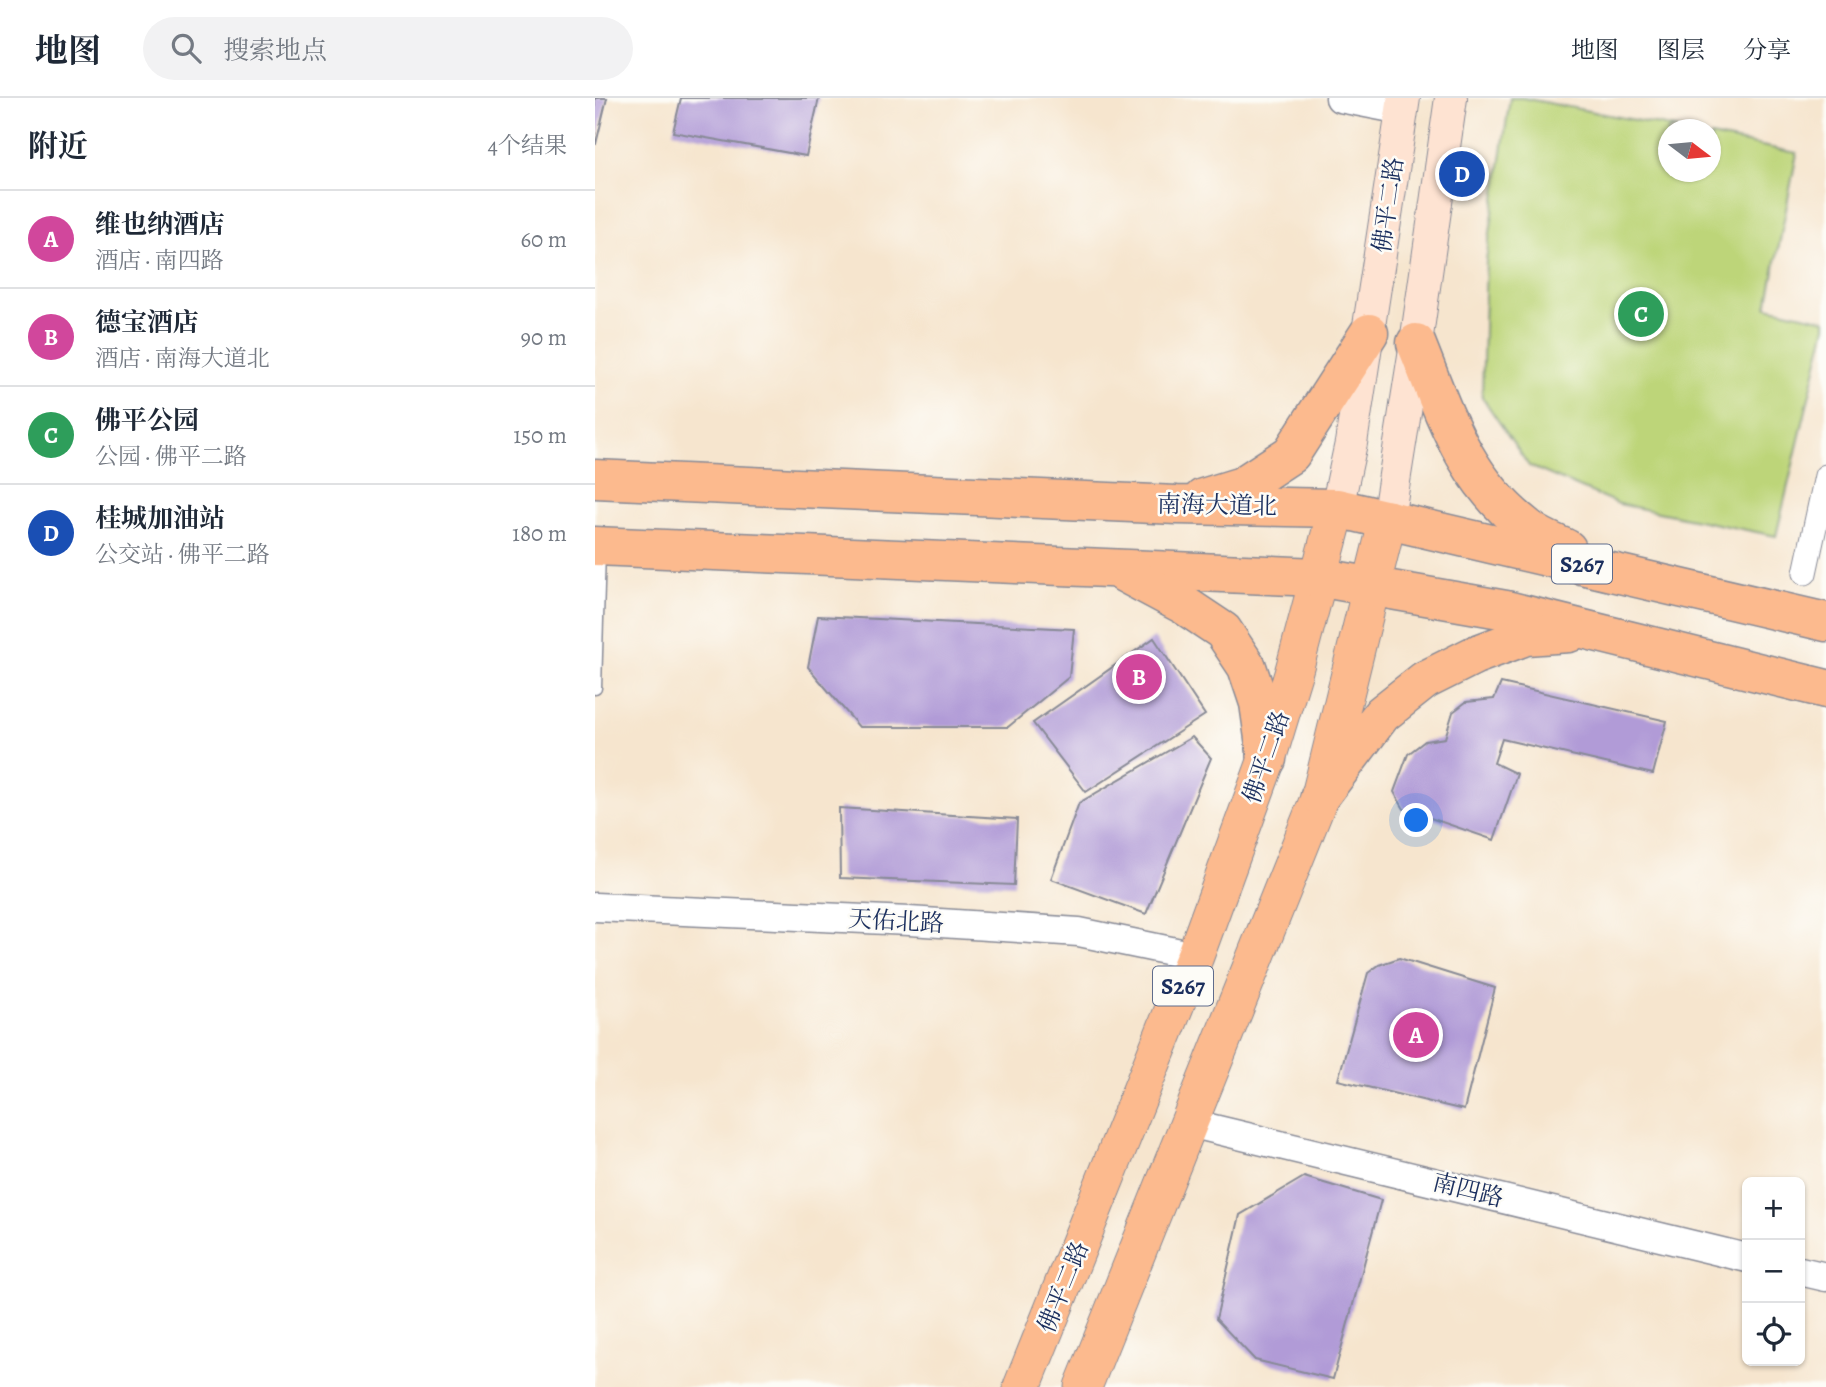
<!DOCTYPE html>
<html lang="zh">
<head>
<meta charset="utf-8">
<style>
	body { margin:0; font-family:Alegreya,"Noto Serif SC",serif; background:#f2f2f3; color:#1f2937 }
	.controls { position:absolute; right:21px; bottom:21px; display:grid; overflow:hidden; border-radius:10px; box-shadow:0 2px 5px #0004 }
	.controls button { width:63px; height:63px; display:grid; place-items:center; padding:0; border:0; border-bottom:2px solid #e0e1e3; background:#fff; color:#1f2937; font:35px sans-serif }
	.compass { position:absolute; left:1063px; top:21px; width:63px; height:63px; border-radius:50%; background:#fff; box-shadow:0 2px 5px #0004; rotate:106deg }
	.you { position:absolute; left:822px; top:723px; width:24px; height:24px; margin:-18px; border:5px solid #fff; border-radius:50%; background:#1a73e8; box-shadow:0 0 0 10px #1a73e833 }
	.badge { display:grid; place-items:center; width:46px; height:46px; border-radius:50%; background:#1f6fb2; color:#fff; font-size:23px; font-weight:700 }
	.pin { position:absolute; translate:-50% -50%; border:4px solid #fff; box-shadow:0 2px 7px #0006 }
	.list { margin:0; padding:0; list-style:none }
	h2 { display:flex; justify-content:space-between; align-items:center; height:91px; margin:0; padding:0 28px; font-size:30px }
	h2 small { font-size:23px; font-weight:400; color:#747a83 }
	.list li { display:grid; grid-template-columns:46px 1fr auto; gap:21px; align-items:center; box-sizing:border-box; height:98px; padding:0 28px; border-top:2px solid #e0e1e3 }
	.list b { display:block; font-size:26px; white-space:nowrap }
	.list p { margin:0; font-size:23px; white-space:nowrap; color:#747a83 }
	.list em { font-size:23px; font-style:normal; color:#747a83 }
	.icon { flex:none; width:38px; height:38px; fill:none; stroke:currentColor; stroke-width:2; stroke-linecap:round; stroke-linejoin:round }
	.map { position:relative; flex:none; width:1231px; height:1289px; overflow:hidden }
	header { display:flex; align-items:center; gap:42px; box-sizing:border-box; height:98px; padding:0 35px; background:#fff; border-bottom:2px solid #e0e1e3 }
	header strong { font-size:33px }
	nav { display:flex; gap:38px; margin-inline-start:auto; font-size:24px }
	.search { width:490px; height:63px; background:#f2f2f3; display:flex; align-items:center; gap:18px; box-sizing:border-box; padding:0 24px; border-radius:38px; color:#747a83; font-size:26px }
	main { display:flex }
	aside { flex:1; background:#fff }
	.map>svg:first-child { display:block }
	.green { fill:#bdd579; stroke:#6c826c; stroke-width:2 }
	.building { fill:#b19bd7 }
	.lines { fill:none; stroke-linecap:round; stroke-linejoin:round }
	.service-casing { stroke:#888a96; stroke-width:15 }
	.minor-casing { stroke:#888a96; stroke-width:25 }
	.tertiary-casing { stroke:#888a96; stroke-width:31 }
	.secondary-casing { stroke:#888a96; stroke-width:34 }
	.primary-casing { stroke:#888a96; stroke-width:39 }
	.trunk-casing { stroke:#888a96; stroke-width:41 }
	.service { stroke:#fff; stroke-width:12 }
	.minor { stroke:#fff; stroke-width:23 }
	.tertiary { stroke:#fff; stroke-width:28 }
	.secondary { stroke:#fee3d2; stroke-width:32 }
	.primary { stroke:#fcba8e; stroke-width:37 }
	.trunk { stroke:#fcba8e; stroke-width:38 }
	.labels { text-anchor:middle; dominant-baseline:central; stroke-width:5; stroke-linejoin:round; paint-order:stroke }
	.shield { fill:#fdfcf7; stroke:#5f6c8c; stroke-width:2 }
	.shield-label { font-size:23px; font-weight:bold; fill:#1b2f5e }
	.street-label { font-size:24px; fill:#1b2f5e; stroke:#fdfcf7 }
</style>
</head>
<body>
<header>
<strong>地图</strong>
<div class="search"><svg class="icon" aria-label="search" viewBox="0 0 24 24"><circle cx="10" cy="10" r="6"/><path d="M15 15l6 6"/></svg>搜索地点</div>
<nav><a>地图</a><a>图层</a><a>分享</a></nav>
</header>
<main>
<aside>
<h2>附近<small>4个结果</small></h2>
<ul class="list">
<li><span class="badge" style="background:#d1479c">A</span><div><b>维也纳酒店</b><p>酒店 · 南四路</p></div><em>60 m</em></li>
<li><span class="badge" style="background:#d1479c">B</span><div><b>德宝酒店</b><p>酒店 · 南海大道北</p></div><em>90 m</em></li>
<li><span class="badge" style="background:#2e9e5b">C</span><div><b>佛平公园</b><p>公园 · 佛平二路</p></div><em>150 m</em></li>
<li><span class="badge" style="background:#1a4fb4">D</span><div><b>桂城加油站</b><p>公交站 · 佛平二路</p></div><em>180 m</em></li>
</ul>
</aside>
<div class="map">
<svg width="1231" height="1289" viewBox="0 0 1231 1289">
	<rect width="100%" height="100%" fill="#fdfcf7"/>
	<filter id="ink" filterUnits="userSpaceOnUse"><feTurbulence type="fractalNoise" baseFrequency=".0143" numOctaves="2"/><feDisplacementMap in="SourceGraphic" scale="14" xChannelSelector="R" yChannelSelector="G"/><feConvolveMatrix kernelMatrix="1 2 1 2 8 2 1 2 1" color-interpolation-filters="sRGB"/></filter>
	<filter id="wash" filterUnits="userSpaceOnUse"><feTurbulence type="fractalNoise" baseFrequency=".00686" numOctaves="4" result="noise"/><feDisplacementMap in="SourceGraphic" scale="28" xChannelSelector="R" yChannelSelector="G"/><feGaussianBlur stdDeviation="1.57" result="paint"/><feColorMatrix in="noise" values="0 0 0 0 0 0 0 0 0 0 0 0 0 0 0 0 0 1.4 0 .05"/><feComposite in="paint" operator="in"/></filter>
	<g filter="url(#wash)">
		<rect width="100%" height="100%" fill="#f6e5ce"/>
		<!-- green -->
		<path class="green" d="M915,0H928L1085,31L1073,32V74H1115L1116,38L1202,55L1172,209L1231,222V228L1181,438L1024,406L934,368L887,299L891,162Z"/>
		<g id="blocks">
			<!-- building -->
			<g class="building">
				<path d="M0,0H12L1,46H0Z"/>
				<path d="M86,0H224L211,58L78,34Z"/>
				<path d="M223,518L479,531L474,579L413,629H264L213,569Z"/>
				<path d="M559,540L610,617L491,694L438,625Z"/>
				<path d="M906,585L1072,623L1058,676L907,641L899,665L922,676L899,742L809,711L799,694L813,656L830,643L850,640L858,614L871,604L899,601Z"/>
				<path d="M597,639L616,660L551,816L456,781L484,705Z"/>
				<path d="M244,710L422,721L419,787L245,780Z"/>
				<path d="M804,860L900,890L869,1012L743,982L773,875L784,867Z"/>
				<path d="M709,1079L786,1102L738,1281L660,1262L621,1221L645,1117Z"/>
			</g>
		</g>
	</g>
	<g filter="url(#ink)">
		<use href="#blocks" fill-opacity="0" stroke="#888a96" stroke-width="2"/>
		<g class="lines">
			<defs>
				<path id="service" d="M0,590L4,452"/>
				<path id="minor" d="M1210,475L1231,378"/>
				<g id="tertiary">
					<path d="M745,0L807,12"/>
					<path d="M0,809L314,823L484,834L600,858"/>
					<path d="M594,1025L1152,1160"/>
					<path d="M1205,1173L1231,1179"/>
				</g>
				<g id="secondary">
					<path d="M742,410L756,345L809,0"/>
					<path d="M793,421L821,245L856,0"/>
				</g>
				<g id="primary">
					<path d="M427,1289L600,858L672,661L698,576L742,410"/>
					<path d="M488,1289L725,698L793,421"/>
				</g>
				<g id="trunk">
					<path d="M821,245C850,317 869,382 934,431C945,440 960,445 972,451"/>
					<path d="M0,381L582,407L742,410L1231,524"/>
					<path d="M608,400L647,388L696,356L774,235"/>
					<path d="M0,448L722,479L911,512L1231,591"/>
					<path d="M529,475L589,507L628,533L652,569L664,605L672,661"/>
					<path d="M725,698L787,616L830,582L880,557L931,538L974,535"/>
				</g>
			</defs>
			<!-- service casing -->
			<use href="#service" class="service-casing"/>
			<!-- minor casing -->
			<use href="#minor" class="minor-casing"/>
			<!-- tertiary casing -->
			<use href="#tertiary" class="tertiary-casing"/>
			<!-- secondary casing -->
			<use href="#secondary" class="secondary-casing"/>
			<!-- primary casing -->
			<use href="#primary" class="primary-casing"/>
			<!-- trunk casing -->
			<use href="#trunk" class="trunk-casing"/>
			<!-- service -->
			<use href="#service" class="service"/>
			<!-- minor -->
			<use href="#minor" class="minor"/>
			<!-- tertiary -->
			<use href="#tertiary" class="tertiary"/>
			<!-- secondary -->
			<use href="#secondary" class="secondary"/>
			<!-- primary -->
			<use href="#primary" class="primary"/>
			<!-- trunk -->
			<use href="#trunk" class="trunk"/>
		</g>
	</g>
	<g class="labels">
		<!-- shield labels -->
		<g class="shield">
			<rect x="957" y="446.5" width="60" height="39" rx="5"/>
			<rect x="558" y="868.5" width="60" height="39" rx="5"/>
		</g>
		<g class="shield-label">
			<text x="987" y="466">S267</text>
			<text x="588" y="888">S267</text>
		</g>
		<!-- street labels -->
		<g class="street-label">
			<text transform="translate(793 107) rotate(-82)">佛平二路</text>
			<text transform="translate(622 407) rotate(1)">南海大道北</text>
			<text transform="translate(671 659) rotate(-71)">佛平二路</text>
			<text transform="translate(301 823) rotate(3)">天佑北路</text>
			<text transform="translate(873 1092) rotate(14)">南四路</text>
			<text transform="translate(468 1189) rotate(-68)">佛平二路</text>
		</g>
	</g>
</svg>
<div class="controls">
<button>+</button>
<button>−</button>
<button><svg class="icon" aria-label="locate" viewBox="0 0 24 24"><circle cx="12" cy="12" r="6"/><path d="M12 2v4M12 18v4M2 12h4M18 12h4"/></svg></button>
</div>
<svg class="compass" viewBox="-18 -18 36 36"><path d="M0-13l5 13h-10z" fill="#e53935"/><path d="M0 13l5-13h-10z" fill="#747a83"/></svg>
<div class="you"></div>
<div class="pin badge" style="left:821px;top:937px;background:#d1479c">A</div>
<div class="pin badge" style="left:544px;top:579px;background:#d1479c">B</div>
<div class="pin badge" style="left:1046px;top:216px;background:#2e9e5b">C</div>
<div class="pin badge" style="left:867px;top:76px;background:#1a4fb4">D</div>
</div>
</main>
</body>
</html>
